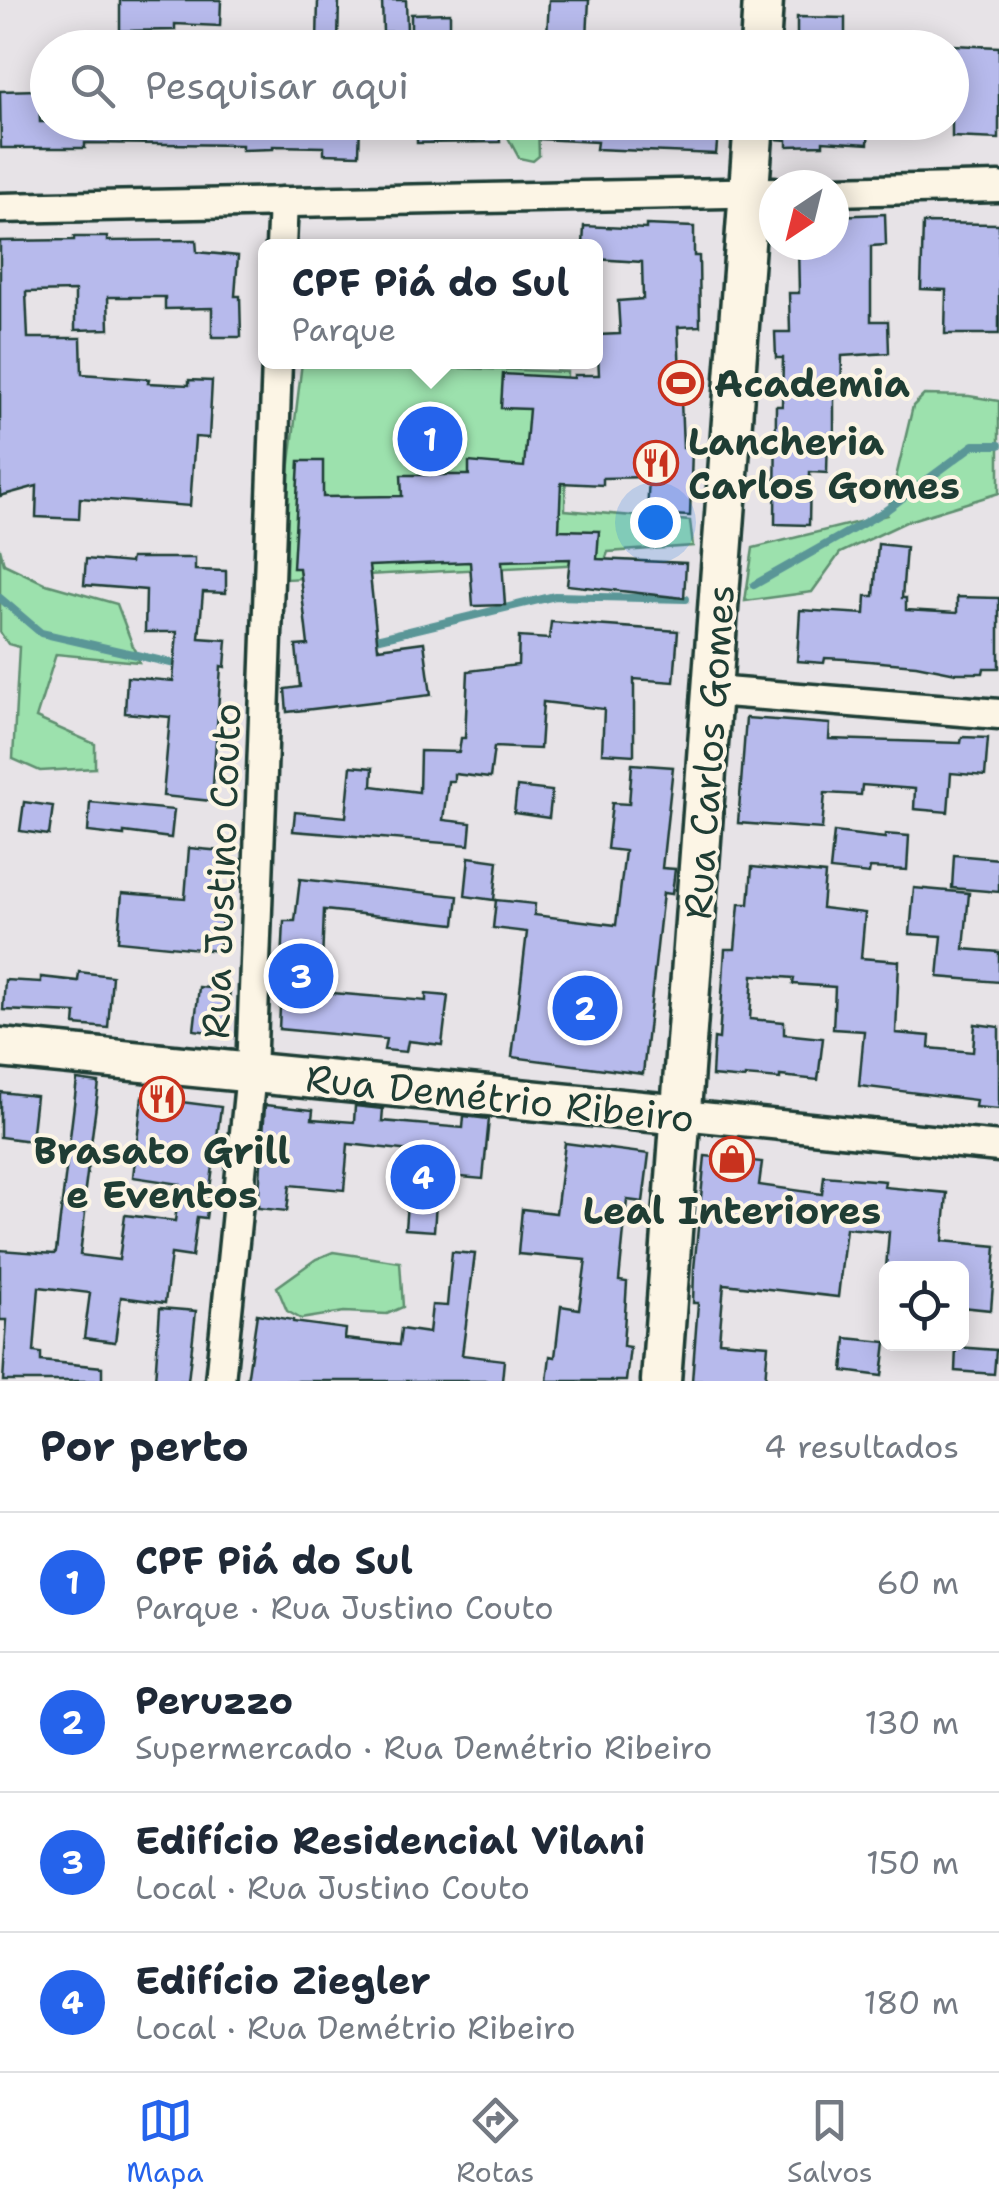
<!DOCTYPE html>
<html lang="pt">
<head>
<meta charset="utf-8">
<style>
	body { margin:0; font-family:"Shantell Sans",sans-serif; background:#f2f2f3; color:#1f2937 }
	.controls { position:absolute; right:30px; bottom:30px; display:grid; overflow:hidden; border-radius:15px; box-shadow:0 5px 25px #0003 }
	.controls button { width:90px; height:90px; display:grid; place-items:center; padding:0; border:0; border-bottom:2px solid #e0e1e3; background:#fff; color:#1f2937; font:50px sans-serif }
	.compass { position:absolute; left:759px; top:170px; width:90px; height:90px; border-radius:50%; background:#fff; box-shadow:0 5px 25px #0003; rotate:215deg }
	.you { position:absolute; left:655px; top:522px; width:35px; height:35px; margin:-25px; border:8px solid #fff; border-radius:50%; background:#1a73e8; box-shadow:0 0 0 15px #1a73e833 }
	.badge { display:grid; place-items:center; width:65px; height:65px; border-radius:50%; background:#2563eb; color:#fff; font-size:32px; font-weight:700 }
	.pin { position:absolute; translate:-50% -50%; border:5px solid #fff; box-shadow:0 2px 10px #0006 }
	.popup { position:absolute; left:258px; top:239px; width:345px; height:130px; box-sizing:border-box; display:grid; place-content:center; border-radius:15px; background:#fff; filter:drop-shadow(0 2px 8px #0005); font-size:32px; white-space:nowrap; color:#747a83 }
	.popup b { font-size:38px; color:#1f2937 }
	.popup::after { content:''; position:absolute; left:50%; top:100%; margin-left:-20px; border:20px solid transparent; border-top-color:#fff }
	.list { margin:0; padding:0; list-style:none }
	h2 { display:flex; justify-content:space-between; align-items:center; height:130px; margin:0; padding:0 40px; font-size:42px }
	h2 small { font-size:32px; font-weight:400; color:#747a83 }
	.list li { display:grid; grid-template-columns:65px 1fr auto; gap:30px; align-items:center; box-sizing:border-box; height:140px; padding:0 40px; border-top:2px solid #e0e1e3 }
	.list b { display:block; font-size:38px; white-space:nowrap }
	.list p { margin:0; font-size:32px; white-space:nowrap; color:#747a83 }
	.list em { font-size:32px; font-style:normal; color:#747a83 }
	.icon { flex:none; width:55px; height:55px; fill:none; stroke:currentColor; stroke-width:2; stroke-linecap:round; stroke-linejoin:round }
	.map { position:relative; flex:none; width:999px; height:1381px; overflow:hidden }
	.search { position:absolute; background:#fff; box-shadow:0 5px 25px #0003; left:30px; right:30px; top:30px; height:110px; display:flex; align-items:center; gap:25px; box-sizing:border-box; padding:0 35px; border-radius:55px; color:#747a83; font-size:38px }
	.sheet { height:690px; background:#fff }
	nav { display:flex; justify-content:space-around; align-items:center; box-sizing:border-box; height:140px; border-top:2px solid #e0e1e3; background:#fff; font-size:28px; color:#747a83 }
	nav a { display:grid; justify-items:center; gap:5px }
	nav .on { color:#2563eb }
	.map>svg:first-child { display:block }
	.green { fill:#9ce1ad; stroke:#5e8f70; stroke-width:2.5 }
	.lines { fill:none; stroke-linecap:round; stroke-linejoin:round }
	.stream { stroke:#5a9697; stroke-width:8 }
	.building { fill:#b7baec; stroke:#1f3d34; stroke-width:2.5 }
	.street-casing { stroke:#1f3d34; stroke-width:35 }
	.secondary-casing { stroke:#1f3d34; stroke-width:45 }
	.street { stroke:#fcf5e5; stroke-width:28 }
	.secondary { stroke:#fcf5e5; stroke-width:38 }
	.labels { text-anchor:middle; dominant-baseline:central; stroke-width:8; stroke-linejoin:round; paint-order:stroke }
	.poi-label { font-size:38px; font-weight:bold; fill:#1f3d34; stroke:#fcf5e5; text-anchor:start }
	.street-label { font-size:38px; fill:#1f3d34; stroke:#fcf5e5 }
</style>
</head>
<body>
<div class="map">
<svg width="999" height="1381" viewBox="0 0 999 1381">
	<rect width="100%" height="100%" fill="#e7e3e7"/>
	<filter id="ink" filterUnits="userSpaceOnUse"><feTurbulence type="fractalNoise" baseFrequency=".01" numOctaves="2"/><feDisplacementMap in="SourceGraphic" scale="20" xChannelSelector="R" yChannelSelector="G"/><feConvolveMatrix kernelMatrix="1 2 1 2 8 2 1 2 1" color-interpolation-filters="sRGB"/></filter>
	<g filter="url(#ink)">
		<!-- green -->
		<g class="green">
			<path d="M505,123H538L539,156L533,161L519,158L505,132Z"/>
			<path d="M302,362L567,372L565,510L690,521L693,546L608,552L604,563L286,579L287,488Z"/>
			<path d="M924,395L969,396L999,401V493L908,521L840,553L812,592L745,601L753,548L887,515L913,406Z"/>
			<path d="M0,548L4,564L46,584L117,604L139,662L56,654L36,718L95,744V768L40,771L13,759L19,647L8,644L0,632Z"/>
			<path d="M333,1252L400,1262L403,1307L387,1314L344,1312L301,1319L287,1311L277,1287L316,1259Z"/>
		</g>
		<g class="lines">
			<!-- stream -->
			<g class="stream">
				<path d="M754,585L885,511L974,445H999"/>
				<path d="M0,598L41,633L184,666"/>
				<path d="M372,640L555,596L686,599"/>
			</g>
		</g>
		<!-- building -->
		<g class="building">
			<path d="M120,0H221L220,26L175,24V30L120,31Z"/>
			<path d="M318,0H339L338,42H317Z"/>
			<path d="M382,0H406L407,32H383Z"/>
			<path d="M549,0H589L587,38L547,36Z"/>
			<path d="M450,13V41H411V14Z"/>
			<path d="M797,17L845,18V41H797Z"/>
			<path d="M952,45L999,47V139L952,137Z"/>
			<path d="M39,90L40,122H360L359,155L324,154V147L273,146V149L242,150V145L85,143V148H1L0,91Z"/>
			<path d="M417,122H499L500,142L417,143Z"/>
			<path d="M540,122H627L694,127L695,122H719L716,154L596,149L597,142L540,139Z"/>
			<path d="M776,122H869L868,144L823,141V145L787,146V140L776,139Z"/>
			<path d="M885,214L886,245L871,246V321H888L889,353L842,356L841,394H834V433H828L827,473L810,472L809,525L775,524L776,406H782L783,358H776L775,332H790L789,293H799L798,245H834V216Z"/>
			<path d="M923,223L999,224V334H945L946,290L921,289Z"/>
			<path d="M646,225L694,227V256H699L700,326L678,327L683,448H692L690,516L647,514L649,477L603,478V485L561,483L559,530L599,531L597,559L686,563L684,598L567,585L570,559L502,561L505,605L473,606L470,562L369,566L378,648L424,642L431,695L287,712L285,689L300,687L296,646L308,645L299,568H293L299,461H323V497L402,496L401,475H469V462L524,467L529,409L501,408L503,374L574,378V375H599L597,335L620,334L618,301L643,299L642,262L595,259V246H583L584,226L646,229Z"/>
			<path d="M74,237H107V241L196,240L197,252L238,256L235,296H240L241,337H212V308L165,309V297H108L109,329L75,330V291L26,292L28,338H81L82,374L149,379L148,383L189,385V380L212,381L209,438L195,437L190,506L80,498L79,519L36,517L37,486L0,496V241L74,240Z"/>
			<path d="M878,544L906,547L902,598H906V610L957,613V597L999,598V668H984L983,673H956L916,665L845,659L825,658L824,663L797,661L800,610L865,614L866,596H874Z"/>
			<path d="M131,558H195V570L226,571V593L203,592L199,638L227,640L225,667L221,666L212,801L163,796L170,717L125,713L127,677L173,681L177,632H145L146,590L84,585L86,559L130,563Z"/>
			<path d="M551,622L678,631L674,682L634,679V755L602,753L604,709L543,702L540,749L494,747L490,778L454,774V781H448L443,820L471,823L469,845L293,831L295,812L346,817L351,766L373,768L372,786L419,792L420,751L459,752L461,738H465L468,671L518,665L519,637L549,639Z"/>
			<path d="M746,718L830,724L829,739L961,743L962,737L988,738L985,776L951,773L948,812L914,809L915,789L862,785L861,795L825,793L822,829L738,823Z"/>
			<path d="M632,764L673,767L662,868L675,869L672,894L663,893L643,1074L512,1057L527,932L493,928L496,900L535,904L534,915L616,925L625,851L607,849L612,803L629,804Z"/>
			<path d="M517,787L552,791L549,818L514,813Z"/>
			<path d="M24,802L53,806L49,835L20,831Z"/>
			<path d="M90,802L174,810L171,838L124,832V836L88,832Z"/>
			<path d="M834,832L885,838V834L909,836L907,870L870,868L869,874L830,870Z"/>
			<path d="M189,848L222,851L218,891L224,892L219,951L118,941L122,893L185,898Z"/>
			<path d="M954,855L999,859V892L952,888Z"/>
			<path d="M469,857L498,861L494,900L465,896Z"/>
			<path d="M752,867L825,874L822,908L865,913L861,958L899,961L896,1033L930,1036L929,1048L973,1052L975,1024L999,1027V1109L975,1107L976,1100L859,1086L864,1031L833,1029L835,987L793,984L794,978L753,975L750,1019L784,1022V1034L823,1038L818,1080L780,1076V1079L745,1076V1079L712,1076L714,1038L719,1039L725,949H735L739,904H749Z"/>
			<path d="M300,879L458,896L455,924L324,910L321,992L426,1001V994L448,996L442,1045L408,1041L406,1052L384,1050L386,1039L279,1029L284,921H295Z"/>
			<path d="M914,888L969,893L964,949L999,952V982L938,977L942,936L910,934Z"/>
			<path d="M79,972L112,976L108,1028L75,1025L76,1013L3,1010L5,980L41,982V977L78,981Z"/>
			<path d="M199,987L230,990L225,1034L194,1030Z"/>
			<path d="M77,1080L99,1083L82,1212L85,1213L80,1255L119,1260L125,1215L175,1221L180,1184L133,1177L142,1097L221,1107L206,1218L197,1217L192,1257L171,1254L165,1303L121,1297L115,1342L84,1338L90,1293L39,1287L34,1352L41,1353V1361L102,1367V1381H3L7,1320H0V1250L54,1254L56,1252Z"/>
			<path d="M0,1092L36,1096L31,1141L0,1137Z"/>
			<path d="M265,1105L313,1110L312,1119L354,1122L355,1106L383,1109L382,1121L463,1128L464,1116L489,1119L483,1179L438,1175L434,1231L405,1229L411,1151L348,1144L344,1190L290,1185L287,1211L258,1208Z"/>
			<path d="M565,1143L649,1154L643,1202L627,1200L619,1281L627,1282L623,1346L630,1347L626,1381H547L550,1356L555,1357L561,1306L579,1309L586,1260L518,1254L522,1209L556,1213Z"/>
			<path d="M705,1156L762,1162L759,1185L822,1194L824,1176L885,1181L884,1187L947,1193L943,1241L996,1246L991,1310L962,1307V1268H886L889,1232L846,1228L838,1297L724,1284L719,1341L768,1345L765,1381H692L698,1303H693L694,1269Z"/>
			<path d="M452,1252L475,1254L462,1355L504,1360L502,1381H247L257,1314L293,1320V1322L346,1329L345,1339L399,1345L401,1329L429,1333L432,1305L447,1306Z"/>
			<path d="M160,1308L196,1311L188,1381H155Z"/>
			<path d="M846,1338L886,1342L882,1376L843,1371Z"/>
			<path d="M956,1347L996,1350L994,1374L955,1371Z"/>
		</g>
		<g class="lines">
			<defs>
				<g id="street">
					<path d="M834,191L999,187"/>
					<path d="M0,208L774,192"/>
					<path d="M281,246L283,202"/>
					<path d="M713,691L999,714"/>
					<path d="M682,1115L999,1147"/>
					<path d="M220,1381L251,1073L277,362"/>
				</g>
				<g id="secondary">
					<path d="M760,48L763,0"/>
					<path d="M0,1048L682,1115"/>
					<path d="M661,1381L754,122"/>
				</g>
			</defs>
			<!-- street casing -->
			<use href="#street" class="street-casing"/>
			<!-- secondary casing -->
			<use href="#secondary" class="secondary-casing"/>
			<!-- street -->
			<use href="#street" class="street"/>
			<!-- secondary -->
			<use href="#secondary" class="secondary"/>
		</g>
	</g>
	<!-- icons -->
	<defs>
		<symbol id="stadium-ring" viewBox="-11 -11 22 22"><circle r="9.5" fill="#fcf5e5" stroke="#c8321e" stroke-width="1.5"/><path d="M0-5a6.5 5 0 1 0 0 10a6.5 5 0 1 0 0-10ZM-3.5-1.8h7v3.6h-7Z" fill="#c8321e"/></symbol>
		<symbol id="restaurant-ring" viewBox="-11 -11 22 22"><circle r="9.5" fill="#fcf5e5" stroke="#c8321e" stroke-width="1.5"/><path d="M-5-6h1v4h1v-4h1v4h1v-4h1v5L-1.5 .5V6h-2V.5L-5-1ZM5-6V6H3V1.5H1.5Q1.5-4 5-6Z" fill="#c8321e"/></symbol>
		<symbol id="shop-ring" viewBox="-11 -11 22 22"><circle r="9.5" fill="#fcf5e5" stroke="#c8321e" stroke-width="1.5"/><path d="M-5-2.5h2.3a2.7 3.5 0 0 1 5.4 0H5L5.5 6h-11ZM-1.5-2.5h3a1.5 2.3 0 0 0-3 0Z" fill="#c8321e"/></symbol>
	</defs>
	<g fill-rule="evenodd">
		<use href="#stadium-ring" x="656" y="358" width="50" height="50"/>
		<use href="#restaurant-ring" x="631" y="438" width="50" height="50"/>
		<use href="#restaurant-ring" x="137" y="1074" width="50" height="50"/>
		<use href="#shop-ring" x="707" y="1134" width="50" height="50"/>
	</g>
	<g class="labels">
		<!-- poi labels -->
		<g class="poi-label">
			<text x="714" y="383">Academia</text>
			<text x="688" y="441">Lancheria<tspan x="688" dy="44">Carlos Gomes</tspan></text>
			<text x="162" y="1150" text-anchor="middle">Brasato Grill<tspan x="162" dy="44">e Eventos</tspan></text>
			<text x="732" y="1210" text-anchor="middle">Leal Interiores</text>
		</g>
		<!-- street labels -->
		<g class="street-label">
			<text transform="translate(709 752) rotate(-86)">Rua Carlos Gomes</text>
			<text transform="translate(221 871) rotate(-88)">Rua Justino Couto</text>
			<text transform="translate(500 1098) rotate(6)">Rua Demétrio Ribeiro</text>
		</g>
	</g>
</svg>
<div class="controls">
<button><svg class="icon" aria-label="locate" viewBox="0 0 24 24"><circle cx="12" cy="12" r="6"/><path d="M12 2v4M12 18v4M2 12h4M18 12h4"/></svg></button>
</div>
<svg class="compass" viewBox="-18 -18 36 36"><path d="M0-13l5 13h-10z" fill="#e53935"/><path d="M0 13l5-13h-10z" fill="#747a83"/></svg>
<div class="you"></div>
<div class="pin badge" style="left:430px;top:439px">1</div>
<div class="popup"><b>CPF Piá do Sul</b>Parque</div>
<div class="pin badge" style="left:585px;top:1008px">2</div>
<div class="pin badge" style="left:301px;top:976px">3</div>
<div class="pin badge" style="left:423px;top:1177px">4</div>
<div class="search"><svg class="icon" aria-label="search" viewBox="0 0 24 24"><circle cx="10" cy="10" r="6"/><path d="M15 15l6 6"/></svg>Pesquisar aqui</div>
</div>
<section class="sheet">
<h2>Por perto<small>4 resultados</small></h2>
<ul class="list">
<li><span class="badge">1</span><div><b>CPF Piá do Sul</b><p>Parque · Rua Justino Couto</p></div><em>60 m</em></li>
<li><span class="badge">2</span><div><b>Peruzzo</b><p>Supermercado · Rua Demétrio Ribeiro</p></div><em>130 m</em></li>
<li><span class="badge">3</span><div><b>Edifício Residencial Vilani</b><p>Local · Rua Justino Couto</p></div><em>150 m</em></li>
<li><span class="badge">4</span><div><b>Edifício Ziegler</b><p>Local · Rua Demétrio Ribeiro</p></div><em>180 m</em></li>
</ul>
</section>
<nav>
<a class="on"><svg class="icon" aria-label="map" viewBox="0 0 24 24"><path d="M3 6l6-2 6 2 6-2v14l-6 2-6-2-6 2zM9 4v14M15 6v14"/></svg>Mapa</a>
<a><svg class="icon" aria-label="directions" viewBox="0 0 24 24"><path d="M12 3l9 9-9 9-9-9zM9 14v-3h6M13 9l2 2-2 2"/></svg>Rotas</a>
<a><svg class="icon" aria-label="saved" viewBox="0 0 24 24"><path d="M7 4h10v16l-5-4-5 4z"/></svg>Salvos</a>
</nav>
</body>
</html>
